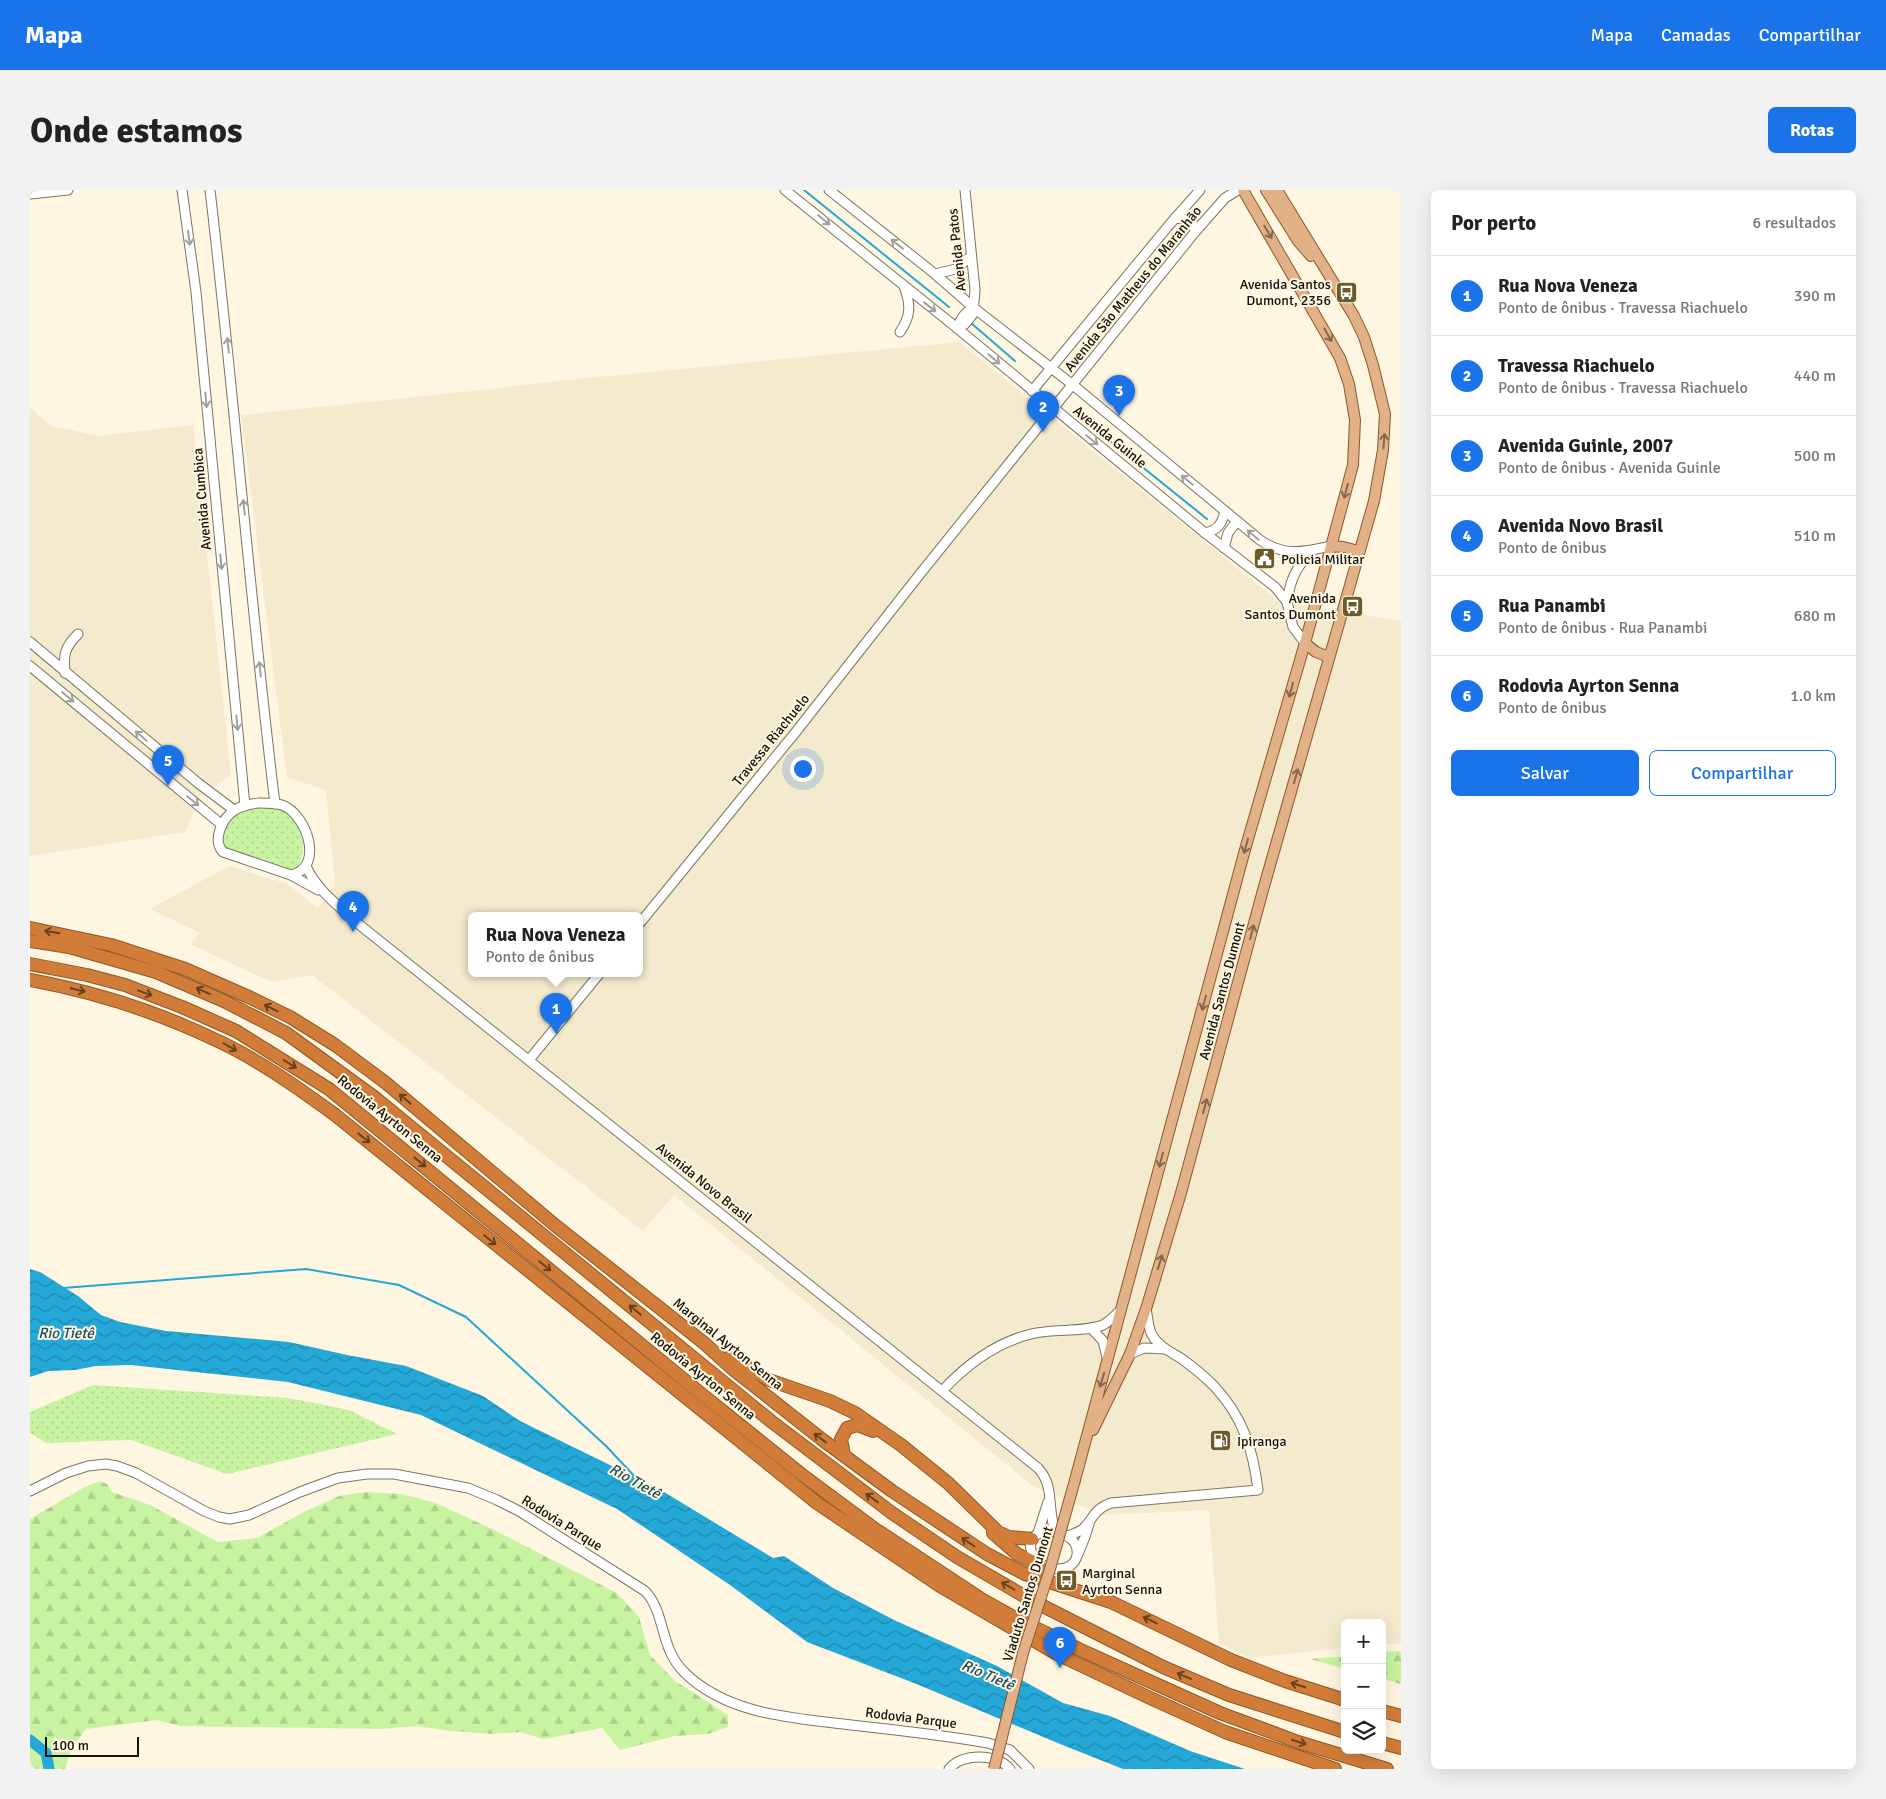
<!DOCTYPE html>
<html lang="pt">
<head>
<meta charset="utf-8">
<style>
	body { margin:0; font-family:Signika,sans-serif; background:#f2f2f2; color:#222 }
	.controls { position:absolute; right:15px; bottom:15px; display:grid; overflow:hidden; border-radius:8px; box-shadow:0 5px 20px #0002 }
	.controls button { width:45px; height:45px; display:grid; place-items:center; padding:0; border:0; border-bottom:1px solid #e0e0e0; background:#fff; color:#222; font:25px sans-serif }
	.scale { position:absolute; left:15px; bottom:12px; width:94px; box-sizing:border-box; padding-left:5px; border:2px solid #131109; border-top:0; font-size:14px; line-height:18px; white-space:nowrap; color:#131109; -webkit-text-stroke:4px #fef6e0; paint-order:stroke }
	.you { position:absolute; left:772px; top:578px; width:18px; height:18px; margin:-12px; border:4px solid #fff; border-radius:50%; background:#1a73e8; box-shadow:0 0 0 8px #1a73e833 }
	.badge { display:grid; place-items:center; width:32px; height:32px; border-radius:50%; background:#1a73e8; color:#fff; font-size:16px; font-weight:700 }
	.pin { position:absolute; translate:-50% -41px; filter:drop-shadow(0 1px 2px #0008) }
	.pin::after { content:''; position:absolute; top:26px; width:18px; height:15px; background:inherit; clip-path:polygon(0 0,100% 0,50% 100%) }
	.popup { position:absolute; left:438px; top:722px; width:175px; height:65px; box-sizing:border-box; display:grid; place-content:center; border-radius:8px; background:#fff; filter:drop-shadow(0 1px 4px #0005); font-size:16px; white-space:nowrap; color:#767676 }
	.popup b { font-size:19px; color:#222 }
	.popup::after { content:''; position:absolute; left:50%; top:100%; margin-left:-10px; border:10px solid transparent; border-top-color:#fff }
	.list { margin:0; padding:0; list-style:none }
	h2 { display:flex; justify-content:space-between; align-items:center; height:65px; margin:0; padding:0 20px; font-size:21px }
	h2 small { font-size:16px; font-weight:400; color:#767676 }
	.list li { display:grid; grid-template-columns:32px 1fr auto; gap:15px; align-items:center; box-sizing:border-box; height:80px; padding:0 20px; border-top:1px solid #e0e0e0 }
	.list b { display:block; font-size:19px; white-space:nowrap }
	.list p { margin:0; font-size:16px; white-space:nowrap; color:#767676 }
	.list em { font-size:16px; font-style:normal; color:#767676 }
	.actions { display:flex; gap:10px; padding:15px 20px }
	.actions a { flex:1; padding:11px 0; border:1px solid #1a73e8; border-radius:8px; text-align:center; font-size:18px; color:#1a73e8 }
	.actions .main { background:#1a73e8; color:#fff }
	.icon { flex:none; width:28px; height:28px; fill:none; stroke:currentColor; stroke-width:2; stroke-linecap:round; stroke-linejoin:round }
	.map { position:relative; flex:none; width:1371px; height:1579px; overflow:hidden; border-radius:8px }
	header { display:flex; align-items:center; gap:30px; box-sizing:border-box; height:70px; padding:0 25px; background:#1a73e8; color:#fff }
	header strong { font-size:24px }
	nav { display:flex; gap:28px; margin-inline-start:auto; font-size:18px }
	.intro { display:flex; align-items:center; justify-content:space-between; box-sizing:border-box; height:120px; padding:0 30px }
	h1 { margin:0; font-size:35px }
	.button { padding:12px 22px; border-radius:8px; background:#1a73e8; color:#fff; font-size:18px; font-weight:700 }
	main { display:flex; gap:30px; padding:0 30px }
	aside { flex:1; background:#fff; border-radius:8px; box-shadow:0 5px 20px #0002 }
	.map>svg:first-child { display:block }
	.built { fill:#f4eacd; fill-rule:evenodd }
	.grass { fill:url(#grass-dots) }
	.forest { fill:url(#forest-firs) }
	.water { fill:url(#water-waves) }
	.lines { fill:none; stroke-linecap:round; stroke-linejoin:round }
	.stream { stroke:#24a8d8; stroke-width:2 }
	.river { stroke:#24a8d8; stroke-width:11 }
	.minor-casing { stroke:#7c7562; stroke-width:11 }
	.major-casing { stroke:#8e5728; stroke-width:12 }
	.highway-casing { stroke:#8e5728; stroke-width:14 }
	.minor { stroke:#fff; stroke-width:9 }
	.major { stroke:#e3b188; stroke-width:10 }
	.highway { stroke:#d17d39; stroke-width:12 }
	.major-bridge-casing { stroke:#8e5728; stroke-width:12; stroke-linecap:butt }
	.major-bridge { stroke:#e3b188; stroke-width:10 }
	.oneway { stroke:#a1a09d }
	.oneway2 { stroke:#85694f }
	.oneway3 { stroke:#68421f }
	.labels { text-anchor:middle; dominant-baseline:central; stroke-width:4; stroke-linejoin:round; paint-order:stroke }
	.street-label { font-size:14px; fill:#131109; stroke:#fef6e0 }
	.poi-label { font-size:14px; fill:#131109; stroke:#fef6e0; text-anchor:start }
	.water-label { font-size:15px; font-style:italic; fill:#194b5f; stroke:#fef6e0 }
</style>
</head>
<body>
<header>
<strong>Mapa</strong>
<nav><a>Mapa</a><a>Camadas</a><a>Compartilhar</a></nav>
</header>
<div class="intro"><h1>Onde estamos</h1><a class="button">Rotas</a></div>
<main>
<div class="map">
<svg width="1371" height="1579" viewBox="0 0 1371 1579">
	<defs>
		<pattern id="grass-dots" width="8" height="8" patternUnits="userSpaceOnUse" patternTransform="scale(1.25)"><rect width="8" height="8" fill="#c8f4a1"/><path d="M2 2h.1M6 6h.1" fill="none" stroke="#abd089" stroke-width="1.8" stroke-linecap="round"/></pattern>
		<pattern id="forest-firs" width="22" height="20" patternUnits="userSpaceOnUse" patternTransform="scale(1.25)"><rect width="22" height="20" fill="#c8f4a1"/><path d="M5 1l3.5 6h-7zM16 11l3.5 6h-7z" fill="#abd089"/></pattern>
		<pattern id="water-waves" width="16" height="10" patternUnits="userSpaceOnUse" patternTransform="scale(1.25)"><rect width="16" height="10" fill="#24a8d8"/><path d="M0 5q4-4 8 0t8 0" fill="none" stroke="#1e87ad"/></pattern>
	</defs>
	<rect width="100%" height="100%" fill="#fef6e0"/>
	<!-- built -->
	<g class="built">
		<path d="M929,152L1249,412L1371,431V1453L1352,1455V1433H1315V1458L1219,1468L1189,1453L1179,1320L1073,1325L1003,1296L644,1005L613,1041L282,785L241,792L160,754L170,743L120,719L199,676L258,694L288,719L305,695L296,600L257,587L211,225L443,201L537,190ZM442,725H610V783H442Z"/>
		<path d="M0,218L22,236L69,246L163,235L201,585L171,606L155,642L0,666Z"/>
	</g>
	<!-- grass -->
	<g class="grass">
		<path d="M223,617C231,617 240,616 247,618C272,623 279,657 268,677L261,679L196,658C187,639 206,622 223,617Z"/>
		<path d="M63,1195L259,1208L319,1220L367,1244L197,1284L101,1250L16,1253L0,1243V1222Z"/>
	</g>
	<!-- forest -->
	<g class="forest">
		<path d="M70,1291L77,1294L82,1302L120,1315L188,1352L227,1348L274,1322L309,1306L336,1302L372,1304L406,1313L464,1340L587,1403L609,1427L620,1465L645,1491L698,1525V1537L678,1544L645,1546L590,1560L572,1538L514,1549L490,1542L463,1544L421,1541L387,1536L352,1539L150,1536L127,1530L56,1539L41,1559L35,1579H0V1329L53,1298Z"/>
		<path d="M1371,1461V1494L1352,1489V1462Z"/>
		<path d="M1315,1466V1479L1280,1469Z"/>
	</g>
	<!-- water -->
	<path class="water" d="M0,1079L10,1082L48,1106L71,1125L90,1132L136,1141L259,1152L317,1165L376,1176L453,1206L490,1231L629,1299L743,1368L754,1366L803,1398L864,1430L967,1476L1033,1513L1080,1526L1160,1561L1215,1579H1093L1030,1554L884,1493L777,1452L700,1395L587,1319L391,1225L258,1192L101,1175L66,1176L45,1180L18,1181L0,1187Z"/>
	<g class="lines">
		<!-- stream -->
		<g class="stream">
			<path d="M774,0L919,117"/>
			<path d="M941,133L985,171"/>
			<path d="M1064,238L1177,329"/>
			<path d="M33,1098L276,1079L369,1095L436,1127L576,1256L607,1289"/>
		</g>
		<!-- river -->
		<path class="river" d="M0,1550L16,1563L19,1579"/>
		<defs>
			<g id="minor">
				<path d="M152,0L166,102L215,616"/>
				<path d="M180,0C204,204 220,410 245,614"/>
				<path d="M755,0L927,138L1175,343L1245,397L1257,412L1263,437L1275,453"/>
				<path d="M799,0L905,84L944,118L1043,195L1230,350C1255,367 1273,362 1301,356"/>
				<path d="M0,4L38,0"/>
				<path d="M1145,28L1160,30L1164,35L1165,42"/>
				<path d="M905,84L926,79L941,66"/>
				<path d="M927,138L935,134L943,124L945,100L935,0"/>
				<path d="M927,138C931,129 935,121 944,118"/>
				<path d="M870,142C881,126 881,115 874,96"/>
				<path d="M1002,201L1140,34L1170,0"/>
				<path d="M1175,343C1188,340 1192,334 1195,321"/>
				<path d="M1194,358L1198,343L1207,331"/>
				<path d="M1257,412C1260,390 1267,374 1284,360"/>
				<path d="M0,452L168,593L204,620"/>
				<path d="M0,476L192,635"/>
				<path d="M35,483C33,464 35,457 48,444"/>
				<path d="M229,613C236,613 245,613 252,615C277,624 295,678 261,685L193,662C182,650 192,628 205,620C212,615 221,614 229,613Z"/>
				<path d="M276,676C287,701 311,718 331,736L1008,1278C1025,1296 1017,1319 1025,1341"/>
				<path d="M261,685L288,700"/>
				<path d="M610,733L765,543L890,384L1165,42L1195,8L1208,0"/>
				<path d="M499,870L570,783"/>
				<path d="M1061,1138L1073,1151L1077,1167"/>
				<path d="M1100,1164L1114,1158L1135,1159"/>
				<path d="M912,1201C936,1175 965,1153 1001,1144C1024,1138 1052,1143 1073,1135C1080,1131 1085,1125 1091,1120"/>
				<path d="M0,1301L36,1283L58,1276L76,1274L87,1276L106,1283L174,1321L189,1327L200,1329L219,1325L270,1302L308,1288L337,1284H364L438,1298L467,1310L489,1321L615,1401C636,1423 629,1457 654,1482C697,1525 764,1528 821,1535C867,1540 913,1545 958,1553L980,1560L999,1579"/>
				<path d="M1022,1341C1027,1342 1033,1343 1037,1346C1051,1354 1051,1373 1035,1378C1003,1386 983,1341 1022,1341Z"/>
				<path d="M1008,1343L1018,1312"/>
				<path d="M1038,1346C1043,1344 1049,1342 1053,1339C1064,1328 1064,1319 1081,1313L1228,1300C1223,1259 1213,1227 1184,1196C1174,1186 1163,1177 1152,1169C1141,1162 1129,1157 1122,1145C1118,1138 1118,1127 1116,1119"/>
				<path d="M1048,1364L1055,1347L1059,1334"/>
				<path d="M919,1579C932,1563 966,1563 980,1579"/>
			</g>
			<g id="major">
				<path d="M1236,0L1268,51L1281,66"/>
				<path d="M1301,356L1313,357L1329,361"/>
				<path d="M1275,453L1286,462L1299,467"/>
				<path d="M1063,1240L1100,1164L1116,1119L1151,1003L1233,700L1344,311L1353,260L1355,224L1343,175L1334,147L1324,126L1247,0"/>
				<path d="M1045,1290L1216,656L1275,453L1323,275L1325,230L1319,194L1310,168L1213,0"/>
			</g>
			<g id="highway">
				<path d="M0,738L81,755L155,779L221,808L260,827L305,855L356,893L526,1036L674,1153L704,1180L794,1251L862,1301L957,1364L995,1384L1081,1412L1201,1470L1255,1491L1315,1510"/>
				<path d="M0,751L39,757L126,782L194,811L256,843L344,907L742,1232L862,1323L927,1367L1001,1410L1133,1477L1199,1505L1315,1542"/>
				<path d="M0,774L57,785L95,795L152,817L206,841L299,899L675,1207L771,1284L845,1339L953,1410L987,1429L1057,1463L1190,1523L1268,1552L1357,1579"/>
				<path d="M0,790C65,802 128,822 188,851C229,870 268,898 304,924L787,1313L910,1396L1027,1464L1118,1507L1195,1542L1305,1579"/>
				<path d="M700,1167L739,1190L800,1211L825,1223L871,1255L918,1293L968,1342L979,1347L1002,1349"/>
				<path d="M814,1265L811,1249L817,1238L827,1235L843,1241"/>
				<path d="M963,1343L987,1364L1010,1375"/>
				<path d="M1352,1521L1371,1526"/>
				<path d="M1352,1553L1371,1558"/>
			</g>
		</defs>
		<!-- minor casing -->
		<use href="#minor" class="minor-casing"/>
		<!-- major casing -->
		<use href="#major" class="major-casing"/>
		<!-- highway casing -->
		<use href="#highway" class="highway-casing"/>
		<!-- minor -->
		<use href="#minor" class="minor"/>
		<!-- major -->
		<use href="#major" class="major"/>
		<!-- highway -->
		<use href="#highway" class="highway"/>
		<defs>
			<path id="major-bridge" d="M964,1579L993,1463L1020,1379L1045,1290"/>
		</defs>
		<!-- major-bridge casing -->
		<use href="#major-bridge" class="major-bridge-casing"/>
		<!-- major-bridge -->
		<use href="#major-bridge" class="major-bridge"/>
	</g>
	<!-- one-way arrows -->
	<defs><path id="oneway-shaft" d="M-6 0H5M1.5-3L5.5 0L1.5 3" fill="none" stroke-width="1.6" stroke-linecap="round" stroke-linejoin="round" transform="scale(1.25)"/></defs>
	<g class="oneway">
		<use href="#oneway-shaft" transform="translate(794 30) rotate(39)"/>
		<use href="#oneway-shaft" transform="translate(159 48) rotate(82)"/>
		<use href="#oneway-shaft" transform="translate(867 54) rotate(-142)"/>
		<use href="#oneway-shaft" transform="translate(900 117) rotate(38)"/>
		<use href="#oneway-shaft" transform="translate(198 155) rotate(-96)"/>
		<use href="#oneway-shaft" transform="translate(964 169) rotate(40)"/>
		<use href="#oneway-shaft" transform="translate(176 210) rotate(85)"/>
		<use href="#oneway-shaft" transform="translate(1062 250) rotate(39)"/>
		<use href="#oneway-shaft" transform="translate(1157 290) rotate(-141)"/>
		<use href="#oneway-shaft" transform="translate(214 317) rotate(-96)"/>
		<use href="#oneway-shaft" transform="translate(1223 345) rotate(-140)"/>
		<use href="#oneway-shaft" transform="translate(191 372) rotate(85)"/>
		<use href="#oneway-shaft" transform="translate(230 479) rotate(-96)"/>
		<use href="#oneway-shaft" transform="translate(38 507) rotate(40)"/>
		<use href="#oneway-shaft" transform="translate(207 533) rotate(85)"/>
		<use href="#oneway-shaft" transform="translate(111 546) rotate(-140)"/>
		<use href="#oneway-shaft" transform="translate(163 611) rotate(39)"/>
	</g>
	<g class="oneway2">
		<use href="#oneway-shaft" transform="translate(1238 42) rotate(59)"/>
		<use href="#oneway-shaft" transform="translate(1298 145) rotate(61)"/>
		<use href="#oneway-shaft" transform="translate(1354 251) rotate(-85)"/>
		<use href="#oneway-shaft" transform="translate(1316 301) rotate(105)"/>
		<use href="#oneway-shaft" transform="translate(1261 500) rotate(106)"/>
		<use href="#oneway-shaft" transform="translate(1266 586) rotate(-74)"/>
		<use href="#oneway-shaft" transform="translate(1216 656) rotate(106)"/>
		<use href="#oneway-shaft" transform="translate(1222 742) rotate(-75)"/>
		<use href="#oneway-shaft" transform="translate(1174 813) rotate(105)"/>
		<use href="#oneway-shaft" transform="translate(1175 916) rotate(-75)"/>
		<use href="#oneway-shaft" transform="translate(1131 970) rotate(105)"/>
		<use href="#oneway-shaft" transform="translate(1130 1072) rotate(-73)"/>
		<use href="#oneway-shaft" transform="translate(1072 1190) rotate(107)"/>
	</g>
	<g class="oneway3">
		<use href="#oneway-shaft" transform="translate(22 742) rotate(-170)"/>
		<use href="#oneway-shaft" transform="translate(48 800) rotate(14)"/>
		<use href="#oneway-shaft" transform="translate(173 801) rotate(-155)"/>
		<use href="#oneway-shaft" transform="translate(115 803) rotate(20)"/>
		<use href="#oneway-shaft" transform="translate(241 818) rotate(-153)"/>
		<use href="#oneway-shaft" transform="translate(200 857) rotate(30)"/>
		<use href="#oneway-shaft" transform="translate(260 874) rotate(32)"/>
		<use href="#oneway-shaft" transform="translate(375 909) rotate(-140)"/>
		<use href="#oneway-shaft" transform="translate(334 948) rotate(39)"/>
		<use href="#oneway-shaft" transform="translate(390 972) rotate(39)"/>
		<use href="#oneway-shaft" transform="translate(460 1050) rotate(39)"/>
		<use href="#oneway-shaft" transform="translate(515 1076) rotate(39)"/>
		<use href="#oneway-shaft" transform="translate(605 1120) rotate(-140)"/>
		<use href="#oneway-shaft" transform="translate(790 1248) rotate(-143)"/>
		<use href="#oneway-shaft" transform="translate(842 1308) rotate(-144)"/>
		<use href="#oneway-shaft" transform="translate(938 1352) rotate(-147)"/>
		<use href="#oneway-shaft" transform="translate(978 1396) rotate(-150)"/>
		<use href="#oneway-shaft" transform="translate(1120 1430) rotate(-154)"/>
		<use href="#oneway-shaft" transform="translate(1154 1486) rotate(-157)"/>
		<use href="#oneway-shaft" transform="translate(1268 1495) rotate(-162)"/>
		<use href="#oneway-shaft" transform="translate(1269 1552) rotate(18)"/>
	</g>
	<!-- icons -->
	<defs>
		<symbol id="bus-square" viewBox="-11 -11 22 22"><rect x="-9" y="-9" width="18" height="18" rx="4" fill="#6a5b28" stroke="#fef6e0"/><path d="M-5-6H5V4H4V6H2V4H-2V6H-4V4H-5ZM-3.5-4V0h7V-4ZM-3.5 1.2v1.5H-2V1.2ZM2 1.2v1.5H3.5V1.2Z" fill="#fff"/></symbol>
		<symbol id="civic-square" viewBox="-11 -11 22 22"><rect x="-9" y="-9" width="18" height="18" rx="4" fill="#6a5b28" stroke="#fef6e0"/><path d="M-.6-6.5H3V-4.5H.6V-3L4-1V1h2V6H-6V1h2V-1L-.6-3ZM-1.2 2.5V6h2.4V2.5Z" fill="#fff"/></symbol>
		<symbol id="fuel-square" viewBox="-11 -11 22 22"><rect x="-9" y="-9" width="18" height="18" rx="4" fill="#6a5b28" stroke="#fef6e0"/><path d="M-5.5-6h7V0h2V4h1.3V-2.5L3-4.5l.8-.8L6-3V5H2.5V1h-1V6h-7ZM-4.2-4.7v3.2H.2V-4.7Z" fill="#fff"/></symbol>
	</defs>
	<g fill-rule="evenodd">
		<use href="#bus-square" x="1304" y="90" width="25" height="25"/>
		<use href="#civic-square" x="1222" y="356" width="25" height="25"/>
		<use href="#bus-square" x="1310" y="404" width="25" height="25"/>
		<use href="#fuel-square" x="1178" y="1238" width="25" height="25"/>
		<use href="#bus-square" x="1024" y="1378" width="25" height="25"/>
	</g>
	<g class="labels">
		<!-- street labels -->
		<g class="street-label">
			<text transform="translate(927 60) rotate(-96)">Avenida Patos</text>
			<text transform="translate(1103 99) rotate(-51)">Avenida São Matheus do Maranhão</text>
			<text transform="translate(1080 247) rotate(39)">Avenida Guinle</text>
			<text transform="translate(172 309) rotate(-95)">Avenida Cumbica</text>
			<text transform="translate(741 550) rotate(-51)">Travessa Riachuelo</text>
			<text transform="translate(1192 801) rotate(-75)">Avenida Santos Dumont</text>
			<text transform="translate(360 929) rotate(39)">Rodovia Ayrton Senna</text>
			<text transform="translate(674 993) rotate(39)">Avenida Novo Brasil</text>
			<text transform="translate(698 1154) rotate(39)">Marginal Ayrton Senna</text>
			<text transform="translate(673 1186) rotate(39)">Rodovia Ayrton Senna</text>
			<text transform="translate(532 1333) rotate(32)">Rodovia Parque</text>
			<text transform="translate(998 1404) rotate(-73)">Viaduto Santos Dumont</text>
			<text transform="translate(881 1528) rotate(7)">Rodovia Parque</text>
		</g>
		<!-- poi labels -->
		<g class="poi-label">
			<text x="1301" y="94" text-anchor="end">Avenida Santos<tspan x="1301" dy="16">Dumont, 2356</tspan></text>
			<text x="1251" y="369">Policia Militar</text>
			<text x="1306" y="408" text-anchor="end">Avenida<tspan x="1306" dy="16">Santos Dumont</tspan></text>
			<text x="1207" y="1251">Ipiranga</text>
			<text x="1052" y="1383">Marginal<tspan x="1052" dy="16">Ayrton Senna</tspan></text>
		</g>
		<!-- water labels -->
		<g class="water-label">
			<text x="36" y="1143">Rio Tietê</text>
			<text transform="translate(605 1291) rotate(29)">Rio Tietê</text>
			<text transform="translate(958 1485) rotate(23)">Rio Tietê</text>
		</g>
	</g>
</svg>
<div class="controls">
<button>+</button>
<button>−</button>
<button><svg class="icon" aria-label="layers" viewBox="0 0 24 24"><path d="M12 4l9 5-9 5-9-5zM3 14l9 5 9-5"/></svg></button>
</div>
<div class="scale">100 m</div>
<div class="you"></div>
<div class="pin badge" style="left:526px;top:844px">1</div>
<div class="popup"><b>Rua Nova Veneza</b>Ponto de ônibus</div>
<div class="pin badge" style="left:1013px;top:242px">2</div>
<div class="pin badge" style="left:1089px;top:226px">3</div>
<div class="pin badge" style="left:323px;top:742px">4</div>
<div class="pin badge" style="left:138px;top:596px">5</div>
<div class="pin badge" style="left:1030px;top:1478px">6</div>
</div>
<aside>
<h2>Por perto<small>6 resultados</small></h2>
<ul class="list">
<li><span class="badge">1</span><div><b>Rua Nova Veneza</b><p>Ponto de ônibus · Travessa Riachuelo</p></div><em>390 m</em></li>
<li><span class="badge">2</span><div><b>Travessa Riachuelo</b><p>Ponto de ônibus · Travessa Riachuelo</p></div><em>440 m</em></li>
<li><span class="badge">3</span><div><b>Avenida Guinle, 2007</b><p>Ponto de ônibus · Avenida Guinle</p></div><em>500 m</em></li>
<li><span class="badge">4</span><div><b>Avenida Novo Brasil</b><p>Ponto de ônibus</p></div><em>510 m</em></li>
<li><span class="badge">5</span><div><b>Rua Panambi</b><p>Ponto de ônibus · Rua Panambi</p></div><em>680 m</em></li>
<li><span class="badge">6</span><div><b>Rodovia Ayrton Senna</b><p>Ponto de ônibus</p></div><em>1.0 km</em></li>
</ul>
<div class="actions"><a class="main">Salvar</a><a>Compartilhar</a></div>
</aside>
</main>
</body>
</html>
